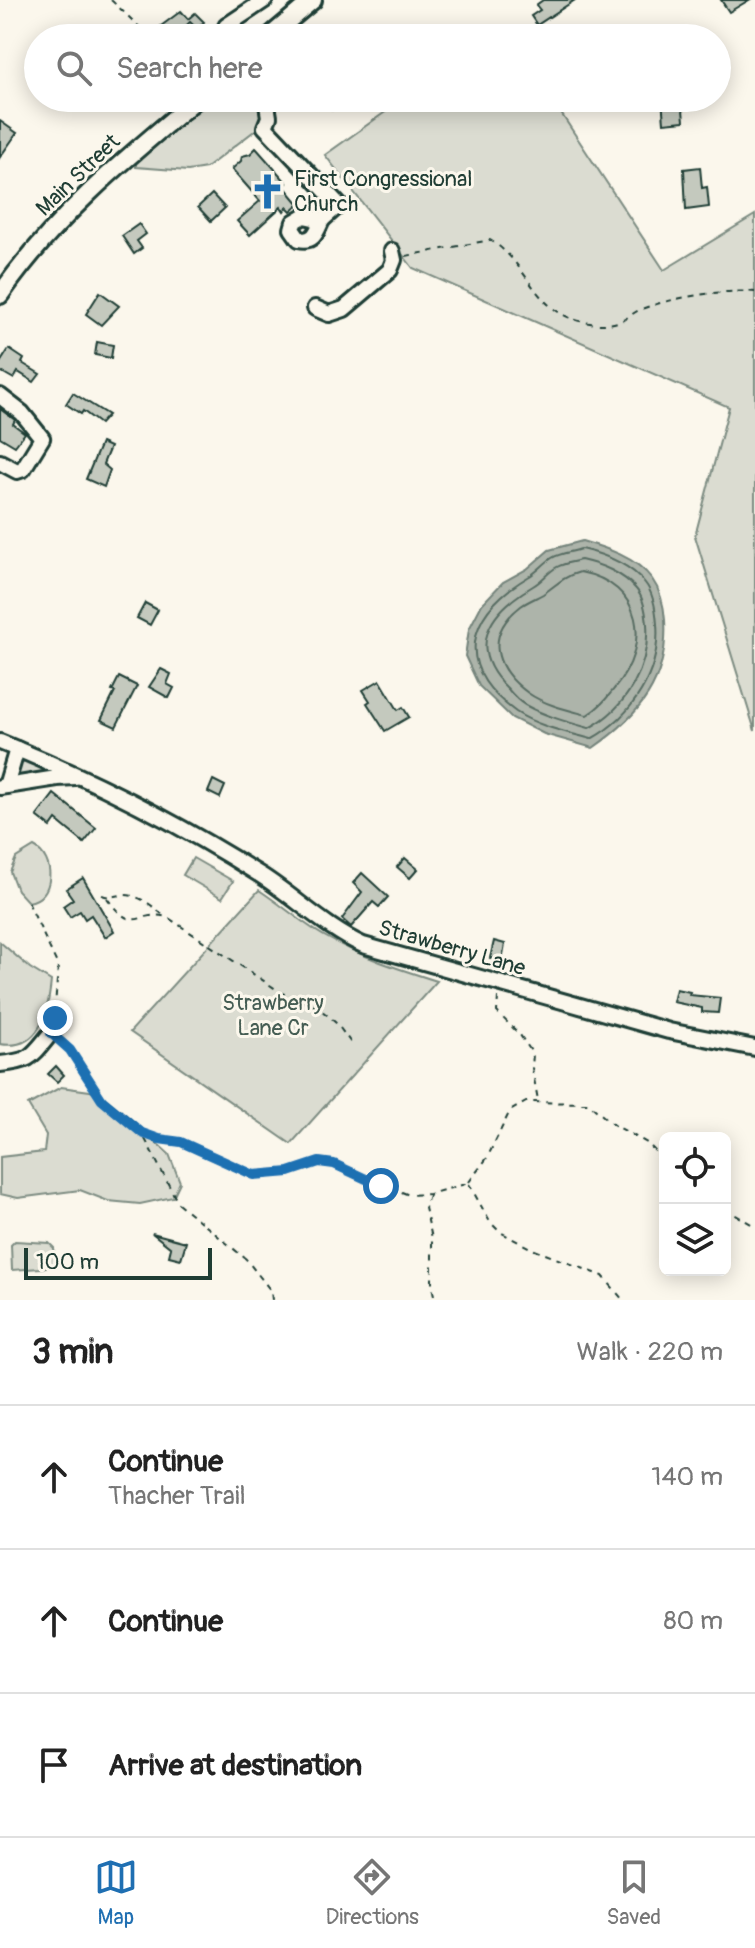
<!DOCTYPE html>
<html lang="en">
<head>
<meta charset="utf-8">
<style>
	body { margin:0; font-family:Pangolin,sans-serif; background:#f6f6f6; color:#222 }
	.controls { position:absolute; right:24px; bottom:24px; display:grid; overflow:hidden; border-radius:12px; box-shadow:0 4px 20px #0003 }
	.controls button { width:72px; height:72px; display:grid; place-items:center; padding:0; border:0; border-bottom:2px solid #e0e0e0; background:#fff; color:#222; font:40px sans-serif }
	.scale { position:absolute; left:24px; bottom:20px; width:188px; box-sizing:border-box; padding-left:8px; border:4px solid #1f3d34; border-top:0; font-size:22px; line-height:28px; white-space:nowrap; color:#1f3d34; -webkit-text-stroke:6px #fbf7ec; paint-order:stroke }
	.stop { position:absolute; width:24px; height:24px; margin:-18px; border:6px solid #1f6fb2; border-radius:50%; background:#fff }
	.stop.end { background:#1f6fb2; border-color:#fff; box-shadow:0 2px 8px #0008 }
	.list { margin:0; padding:0; list-style:none }
	h2 { display:flex; justify-content:space-between; align-items:center; height:104px; margin:0; padding:0 32px; font-size:34px }
	h2 small { font-size:26px; font-weight:400; color:#767676 }
	.list li { display:grid; grid-template-columns:52px 1fr auto; gap:24px; align-items:center; box-sizing:border-box; height:144px; padding:0 32px; border-top:2px solid #e0e0e0 }
	.list b { display:block; font-size:30px; white-space:nowrap }
	.list p { margin:0; font-size:26px; white-space:nowrap; color:#767676 }
	.list em { font-size:26px; font-style:normal; color:#767676 }
	.icon { flex:none; width:44px; height:44px; fill:none; stroke:currentColor; stroke-width:2; stroke-linecap:round; stroke-linejoin:round }
	.map { position:relative; flex:none; width:755px; height:1300px; overflow:hidden }
	.search { position:absolute; background:#fff; box-shadow:0 4px 20px #0003; left:24px; right:24px; top:24px; height:88px; display:flex; align-items:center; gap:20px; box-sizing:border-box; padding:0 28px; border-radius:44px; color:#767676; font-size:30px }
	.sheet { height:536px; background:#fff }
	nav { display:flex; justify-content:space-around; align-items:center; box-sizing:border-box; height:112px; border-top:2px solid #e0e0e0; background:#fff; font-size:22px; color:#767676 }
	nav a { display:grid; justify-items:center; gap:4px }
	nav .on { color:#1f6fb2 }
	.map>svg:first-child { display:block }
	.green { fill:#dbdcd1; stroke:#7d8c82; stroke-width:2 }
	.water { fill:#adb4aa; stroke:#74847b; stroke-width:2 }
	.lines { fill:none; stroke-linecap:round; stroke-linejoin:round }
	.shore { stroke:#586d63; stroke-width:2 }
	.building { fill:#c4c9be; stroke:#1f3d34; stroke-width:2 }
	.minor-casing { stroke:#1f3d34; stroke-width:20 }
	.major-casing { stroke:#1f3d34; stroke-width:22 }
	.path { stroke:#1f3d34; stroke-width:2; stroke-dasharray:6 6; stroke-linecap:butt }
	.minor { stroke:#fbf7ec; stroke-width:14 }
	.major { stroke:#fbf7ec; stroke-width:16 }
	.route { stroke:#1f6fb2; stroke-width:10 }
	.labels { text-anchor:middle; dominant-baseline:central; stroke-width:6; stroke-linejoin:round; paint-order:stroke }
	.street-label { font-size:22px; fill:#1f3d34; stroke:#fbf7ec }
	.poi-label { font-size:22px; fill:#1f3d34; stroke:#fbf7ec; text-anchor:start }
	.park-label { font-size:22px; fill:#455d53; stroke:#fbf7ec }
</style>
</head>
<body>
<div class="map">
<svg width="755" height="1300" viewBox="0 0 755 1300">
	<rect width="100%" height="100%" fill="#fbf7ec"/>
	<filter id="ink" filterUnits="userSpaceOnUse"><feTurbulence type="fractalNoise" baseFrequency=".0125" numOctaves="2"/><feDisplacementMap in="SourceGraphic" scale="16" xChannelSelector="R" yChannelSelector="G"/><feConvolveMatrix kernelMatrix="1 2 1 2 8 2 1 2 1" color-interpolation-filters="sRGB"/></filter>
	<g filter="url(#ink)">
		<!-- green -->
		<g class="green">
			<path d="M211,98H258L262,121L258,128L206,168L188,171L136,167V161Z"/>
			<path d="M405,98H551L664,270L755,215V731L695,536L729,407L413,268L325,155Z"/>
			<path d="M20,757L52,771L51,773L14,780Z"/>
			<path d="M34,847C56,858 55,899 28,902L17,890L10,872L16,858Z"/>
			<path d="M193,858L233,881L222,898L183,875Z"/>
			<path d="M259,890C282,905 303,924 326,937C361,957 399,969 437,981L291,1144L130,1032Z"/>
			<path d="M0,942L30,968L51,981C48,1013 40,1051 0,1044Z"/>
			<path d="M61,1087L97,1092L127,1116L169,1154L180,1182L173,1197L140,1204L108,1201L80,1190L18,1198L0,1194V1157L44,1152L46,1135L28,1105Z"/>
			<path d="M15,1241L49,1243L54,1248L55,1265L41,1268L12,1270L11,1245Z"/>
		</g>
		<!-- water -->
		<path class="water" d="M582,541C606,548 636,557 652,579C660,590 664,606 665,620C669,680 640,715 593,748L544,734L512,718L479,686L465,656L469,629L482,604L503,582L527,569L549,550Z"/>
		<g class="lines">
			<!-- shore -->
			<g class="shore">
				<path d="M581,549C603,554 630,564 645,583C654,594 656,610 657,624C661,671 633,716 591,739C566,732 537,726 516,712C453,666 466,614 528,577C537,572 543,564 552,558C560,553 572,552 581,549Z"/>
				<path d="M581,560C600,564 623,573 636,589C644,598 646,612 647,624C650,666 627,708 589,728C567,722 545,716 525,705C518,701 512,694 507,688C465,647 490,611 533,586C542,581 548,572 557,567C564,563 573,562 581,560Z"/>
				<path d="M580,572C643,584 652,644 614,689C606,699 599,708 587,715C568,710 545,705 528,693C494,668 484,635 521,606C528,601 536,598 543,594C558,584 562,577 580,572Z"/>
			</g>
		</g>
		<!-- building -->
		<g class="building">
			<path d="M543,0H575L537,25L531,16L540,10L536,5Z"/>
			<path d="M721,0H749L729,12Z"/>
			<path d="M181,11L188,19L195,13L204,22L197,29L190,22L174,38L161,26Z"/>
			<path d="M322,98H346L332,110Z"/>
			<path d="M662,98H682L684,121L664,123Z"/>
			<path d="M0,121L17,133L0,157Z"/>
			<path d="M256,148L287,183L284,186L299,204L291,211L287,207L284,211L281,207L250,235L237,221L260,201L232,169L241,161L242,156L250,154Z"/>
			<path d="M700,167L702,188L707,187L709,207L686,210L684,169Z"/>
			<path d="M212,194L225,208L211,221L198,207Z"/>
			<path d="M139,224L146,234L137,241L142,248L134,254L122,236Z"/>
			<path d="M100,292L119,306L101,325L86,314Z"/>
			<path d="M97,342L113,345L111,358L95,355Z"/>
			<path d="M9,349L24,359L22,363L40,374L34,382L18,372L14,379L0,371V363Z"/>
			<path d="M73,393L108,415L100,424L83,411L81,414L66,404Z"/>
			<path d="M0,409L15,420L13,424L25,433L15,446L0,437Z"/>
			<path d="M101,443L110,447L103,464L110,470L104,487L86,479Z"/>
			<path d="M145,603L158,610L150,625L137,618Z"/>
			<path d="M161,669L171,674L167,684L174,688L169,698L149,687Z"/>
			<path d="M119,677L137,686L116,727L101,720L115,692L112,691Z"/>
			<path d="M380,680L398,710L403,707L409,717L385,731L367,703L370,701L363,690Z"/>
			<path d="M213,780L225,786L220,798L208,792Z"/>
			<path d="M54,794L96,828L84,843L56,820L51,827L37,816Z"/>
			<path d="M405,858L418,869L410,878L397,867Z"/>
			<path d="M362,873L388,897L379,907L373,902L351,927L342,919L362,892L353,883Z"/>
			<path d="M83,878L114,931L105,937L91,915L85,919L80,911L70,917L63,906L73,899L66,889Z"/>
			<path d="M494,941L505,944L502,960L490,958Z"/>
			<path d="M676,989L690,992L689,995L720,998L718,1013L702,1012V1008L673,1002Z"/>
			<path d="M56,1066L64,1075L57,1082L48,1074Z"/>
			<path d="M152,1233L186,1242L181,1259L169,1256L171,1248Z"/>
		</g>
		<g class="lines">
			<defs>
				<g id="minor">
					<path d="M226,26L265,0"/>
					<path d="M266,98L269,117L265,127L339,205L322,220"/>
					<path d="M304,216L322,220C317,231 314,243 299,239L292,229L294,222Z"/>
					<path d="M315,308L329,314L344,309L390,270L394,260L392,251"/>
					<path d="M0,396L22,413L42,438L23,469L17,471L0,462"/>
					<path d="M0,742C90,778 180,824 262,876C296,898 326,928 363,945L669,1031L755,1048"/>
					<path d="M6,786L17,749"/>
					<path d="M0,787L57,778L75,777"/>
					<path d="M0,1064C32,1061 31,1057 51,1033"/>
				</g>
				<g id="major">
					<path d="M268,38L313,0"/>
					<path d="M0,295C54,217 126,158 198,98"/>
				</g>
			</defs>
			<!-- minor casing -->
			<use href="#minor" class="minor-casing"/>
			<!-- major casing -->
			<use href="#major" class="major-casing"/>
			<!-- path -->
			<g class="path">
				<path d="M111,0L151,38"/>
				<path d="M406,256L490,240C526,262 531,301 568,317C584,324 608,327 623,320C629,317 633,313 639,310C669,298 723,289 755,292"/>
				<path d="M102,895C110,898 113,896 121,895C138,894 150,904 162,914"/>
				<path d="M107,898C135,937 138,909 167,917L282,993L319,1008L337,1024L351,1043"/>
				<path d="M28,902L58,966L54,1021"/>
				<path d="M498,997L497,1012L520,1035L533,1054L532,1068L538,1100"/>
				<path d="M61,1042L70,1050L102,1100L141,1132"/>
				<path d="M469,1182L487,1158L510,1111L526,1102L588,1103L611,1123L647,1143L665,1161"/>
				<path d="M469,1184L490,1222L500,1232L532,1249L603,1276L623,1300"/>
				<path d="M429,1195L425,1208L432,1238V1286L435,1300"/>
				<path d="M725,1209L755,1226"/>
				<path d="M272,1300L271,1291L246,1259L178,1203L142,1133L159,1139L181,1142L254,1175L289,1172L319,1162L334,1164L409,1195L429,1194L469,1183"/>
			</g>
			<!-- minor -->
			<use href="#minor" class="minor"/>
			<!-- major -->
			<use href="#major" class="major"/>
		</g>
	</g>
	<g class="lines" filter="url(#ink)">
		<!-- route -->
		<path class="route" d="M55,1018L51,1033L70,1050L102,1100L142,1133L159,1139L181,1142L254,1175L289,1172L319,1162L334,1164L381,1186"/>
	</g>
	<!-- icons -->
	<defs>
		<symbol id="church-bare" viewBox="-9 -9 18 18"><path d="M-1.2-6h2.4v3.5h3.3v2.4h-3.3V6h-2.4V-.1h-3.3v-2.4h3.3Z" fill="#1f6fb2" stroke="#fbf7ec" stroke-width="2.5" paint-order="stroke"/></symbol>
	</defs>
	<g fill-rule="evenodd">
		<use href="#church-bare" x="242" y="166" width="51" height="51"/>
	</g>
	<g class="labels">
		<!-- street labels -->
		<g class="street-label">
			<text transform="translate(78 175) rotate(-44)">Main Street</text>
			<text transform="translate(452 948) rotate(16)">Strawberry Lane</text>
		</g>
		<!-- poi labels -->
		<g class="poi-label">
			<text x="294" y="179">First Congressional<tspan x="294" dy="25">Church</tspan></text>
		</g>
		<!-- park labels -->
		<g class="park-label">
			<text x="273" y="1003">Strawberry<tspan x="273" dy="25">Lane Cr</tspan></text>
		</g>
	</g>
</svg>
<div class="controls">
<button><svg class="icon" aria-label="locate" viewBox="0 0 24 24"><circle cx="12" cy="12" r="6"/><path d="M12 2v4M12 18v4M2 12h4M18 12h4"/></svg></button>
<button><svg class="icon" aria-label="layers" viewBox="0 0 24 24"><path d="M12 4l9 5-9 5-9-5zM3 14l9 5 9-5"/></svg></button>
</div>
<div class="scale">100 m</div>
<div class="stop" style="left:381px;top:1186px"></div>
<div class="stop end" style="left:55px;top:1018px"></div>
<div class="search"><svg class="icon" aria-label="search" viewBox="0 0 24 24"><circle cx="10" cy="10" r="6"/><path d="M15 15l6 6"/></svg>Search here</div>
</div>
<section class="sheet">
<h2>3 min<small>Walk · 220 m</small></h2>
<ul class="list">
<li><svg class="icon" aria-label="ahead" viewBox="0 0 24 24"><path d="M12 20V5M6 11l6-6 6 6"/></svg><div><b>Continue</b><p>Thacher Trail</p></div><em>140 m</em></li>
<li><svg class="icon" aria-label="ahead" viewBox="0 0 24 24"><path d="M12 20V5M6 11l6-6 6 6"/></svg><div><b>Continue</b></div><em>80 m</em></li>
<li><svg class="icon" aria-label="arrive" viewBox="0 0 24 24"><path d="M6 21V4h12l-3 4 3 4H6"/></svg><div><b>Arrive at destination</b></div></li>
</ul>
</section>
<nav>
<a class="on"><svg class="icon" aria-label="map" viewBox="0 0 24 24"><path d="M3 6l6-2 6 2 6-2v14l-6 2-6-2-6 2zM9 4v14M15 6v14"/></svg>Map</a>
<a><svg class="icon" aria-label="directions" viewBox="0 0 24 24"><path d="M12 3l9 9-9 9-9-9zM9 14v-3h6M13 9l2 2-2 2"/></svg>Directions</a>
<a><svg class="icon" aria-label="saved" viewBox="0 0 24 24"><path d="M7 4h10v16l-5-4-5 4z"/></svg>Saved</a>
</nav>
</body>
</html>
